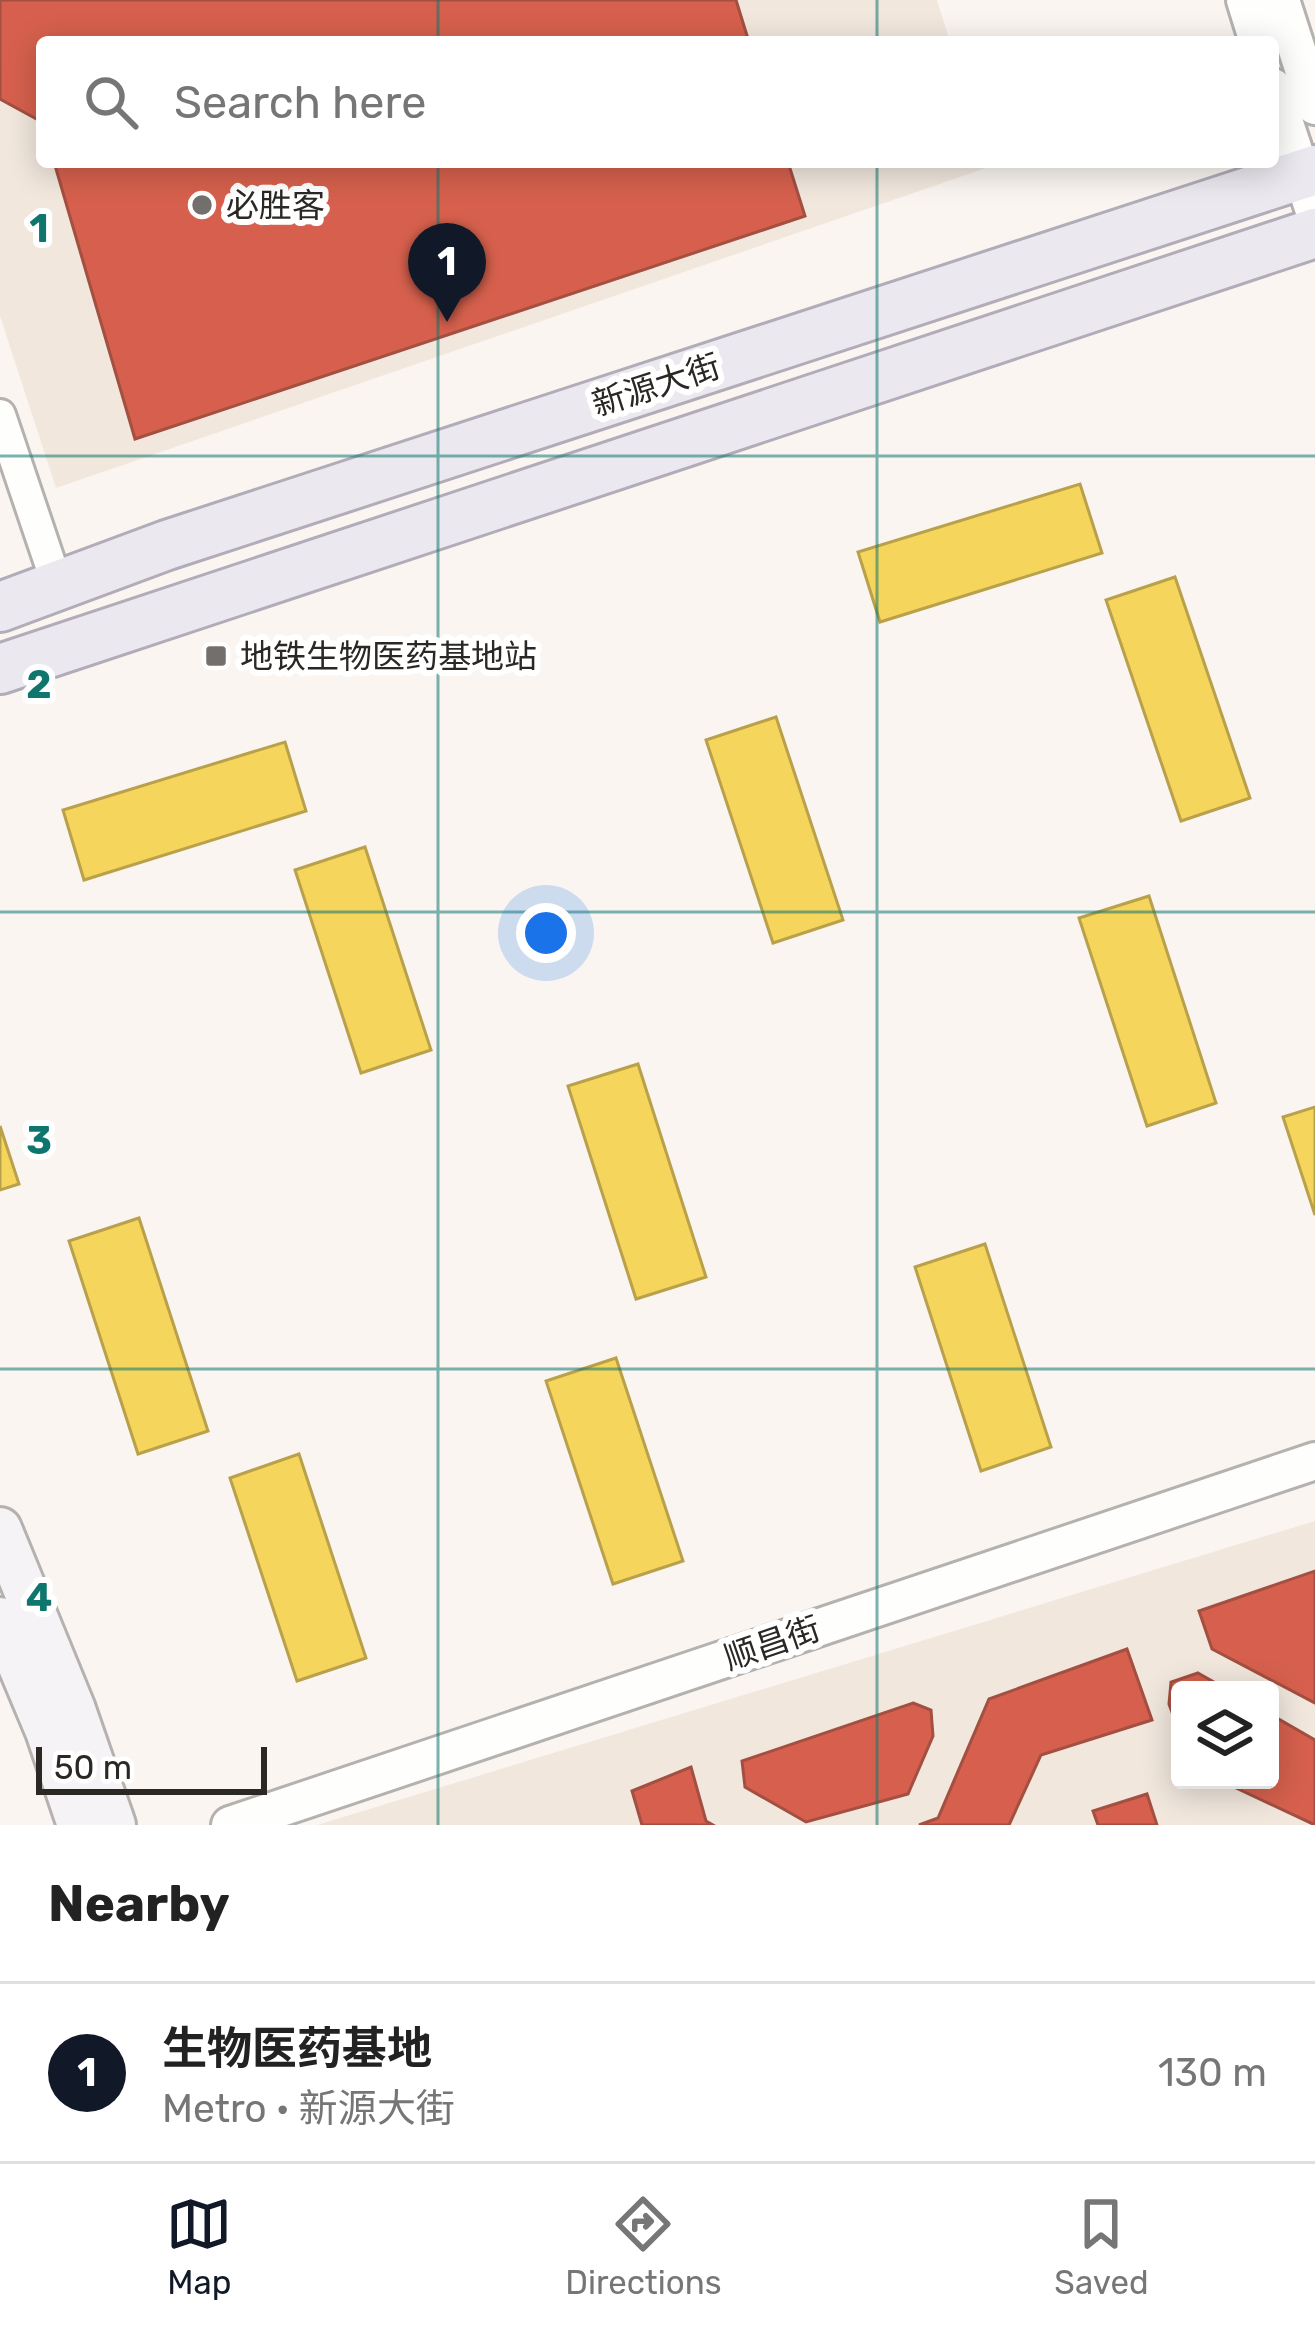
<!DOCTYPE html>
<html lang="en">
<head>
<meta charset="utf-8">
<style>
	body { margin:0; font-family:Rubik,"Noto Sans SC",sans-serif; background:#f6f6f6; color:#222 }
	.controls { position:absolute; right:36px; bottom:36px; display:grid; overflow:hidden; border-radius:12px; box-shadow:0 6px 30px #0003 }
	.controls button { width:108px; height:108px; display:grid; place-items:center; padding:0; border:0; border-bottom:3px solid #e0e0e0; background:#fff; color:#222; font:60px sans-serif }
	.scale { position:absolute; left:36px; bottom:30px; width:231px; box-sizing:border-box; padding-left:12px; border:6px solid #2b2724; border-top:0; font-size:33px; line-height:42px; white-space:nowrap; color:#2b2724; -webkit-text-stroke:9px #fff; paint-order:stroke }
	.you { position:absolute; left:546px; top:933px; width:42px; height:42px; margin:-30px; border:9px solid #fff; border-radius:50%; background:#1a73e8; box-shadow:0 0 0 18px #1a73e833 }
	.badge { display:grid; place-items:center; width:78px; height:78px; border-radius:50%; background:#111827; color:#fff; font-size:39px; font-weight:700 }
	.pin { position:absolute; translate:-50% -99px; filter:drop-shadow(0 3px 6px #0008) }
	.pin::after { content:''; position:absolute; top:63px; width:42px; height:36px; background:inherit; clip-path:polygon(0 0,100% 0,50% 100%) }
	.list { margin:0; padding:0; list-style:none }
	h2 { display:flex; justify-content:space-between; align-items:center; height:156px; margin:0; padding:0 48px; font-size:51px }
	h2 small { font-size:39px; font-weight:400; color:#767676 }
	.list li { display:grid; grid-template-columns:78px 1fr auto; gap:36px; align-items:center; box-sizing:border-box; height:180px; padding:0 48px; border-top:3px solid #e0e0e0 }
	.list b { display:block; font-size:45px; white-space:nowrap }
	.list p { margin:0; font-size:39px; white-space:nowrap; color:#767676 }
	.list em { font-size:39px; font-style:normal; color:#767676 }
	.icon { flex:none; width:66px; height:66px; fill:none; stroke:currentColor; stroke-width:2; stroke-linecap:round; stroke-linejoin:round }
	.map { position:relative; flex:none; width:1315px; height:1825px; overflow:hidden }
	.search { position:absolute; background:#fff; box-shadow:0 6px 30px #0003; left:36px; right:36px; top:36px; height:132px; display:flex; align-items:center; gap:30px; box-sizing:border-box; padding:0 42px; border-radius:12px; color:#767676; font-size:45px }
	.sheet { height:336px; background:#fff }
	nav { display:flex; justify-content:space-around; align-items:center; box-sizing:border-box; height:168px; border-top:3px solid #e0e0e0; background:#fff; font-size:33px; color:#767676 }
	nav a { display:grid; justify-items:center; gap:6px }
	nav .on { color:#111827 }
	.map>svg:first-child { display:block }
	.built { fill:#f1e7dd; fill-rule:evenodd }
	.homes { fill:#f6d55c; stroke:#b9a14b; stroke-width:3 }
	.shops { fill:#d6604d; stroke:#a34f41; stroke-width:3 }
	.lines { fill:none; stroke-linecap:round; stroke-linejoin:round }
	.minor-casing { stroke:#b5b1ae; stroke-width:36 }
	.tertiary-casing { stroke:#b5b1ae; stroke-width:42 }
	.secondary-casing { stroke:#b5b1ae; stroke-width:48 }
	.primary-casing { stroke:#b1acb7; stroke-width:54 }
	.minor { stroke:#fefefd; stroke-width:30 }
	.tertiary { stroke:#fefefd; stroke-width:36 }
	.secondary { stroke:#f5f3f6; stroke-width:42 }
	.primary { stroke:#ebe8ef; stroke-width:48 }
	.grid { fill:none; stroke:#0f766e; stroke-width:3; stroke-opacity:0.55 }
	.poi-dot { fill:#736f6c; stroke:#fff; stroke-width:4.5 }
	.labels { text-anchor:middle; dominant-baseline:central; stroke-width:12; stroke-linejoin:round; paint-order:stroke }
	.poi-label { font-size:33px; fill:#2b2724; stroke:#fff; text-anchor:start }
	.street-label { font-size:33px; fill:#2b2724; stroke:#fff }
	.grid-label { font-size:39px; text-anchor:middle; font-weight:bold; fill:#0f766e; stroke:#fff; stroke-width:12; stroke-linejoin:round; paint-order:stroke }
</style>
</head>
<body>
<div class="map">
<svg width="1315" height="1825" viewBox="0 0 1315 1825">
	<rect width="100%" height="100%" fill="#faf5f1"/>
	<!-- built -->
	<g class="built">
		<path d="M0,0H937L950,42H42V162H985L986,168L56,488L0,316Z"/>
		<path d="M1315,1521V1825H317ZM1180,1690H1270V1780H1180Z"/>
	</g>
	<!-- homes -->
	<g class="homes">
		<path d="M1080,484L1102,553L880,622L858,552Z"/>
		<path d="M1175,577L1250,798L1181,821L1106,600Z"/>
		<path d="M776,717L843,920L773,943L706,740Z"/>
		<path d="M285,742L306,811L84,880L63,810Z"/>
		<path d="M365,847L431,1050L361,1073L295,870Z"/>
		<path d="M1149,896L1216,1103L1147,1126L1079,918Z"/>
		<path d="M638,1064L706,1277L636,1299L568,1086Z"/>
		<path d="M1315,1107V1215L1283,1117Z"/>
		<path d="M0,1126L19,1184L0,1190Z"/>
		<path d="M139,1218L208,1431L138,1454L69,1241Z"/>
		<path d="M985,1244L1051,1447L981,1471L915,1267Z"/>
		<path d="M616,1358L683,1561L613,1584L546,1381Z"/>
		<path d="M299,1454L366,1658L297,1681L230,1478Z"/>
	</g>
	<!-- shops -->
	<g class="shops">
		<path d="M0,0H736L749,42H42V122L0,99Z"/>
		<path d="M54,162H788L805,216L135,439Z"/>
		<path d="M1315,1571V1703L1212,1649L1199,1611Z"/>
		<path d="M1127,1649L1152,1720L1041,1755L1009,1825H919L938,1818L989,1699Z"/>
		<path d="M1198,1673L1228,1690H1180V1734L1169,1704L1171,1682Z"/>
		<path d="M913,1703L931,1710L933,1736L908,1794L806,1822L745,1787L742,1761Z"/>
		<path d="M1270,1714L1315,1740V1825L1219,1780H1270Z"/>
		<path d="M691,1767L706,1821L713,1825H642L632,1791Z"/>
		<path d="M1147,1794L1157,1825H1098L1093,1811Z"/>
	</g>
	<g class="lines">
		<defs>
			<path id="minor" d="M0,415L58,587"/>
			<g id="tertiary">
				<path d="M1245,0L1258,42"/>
				<path d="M1281,0L1315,106"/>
				<path d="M1273,87L1315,214"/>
				<path d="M230,1825L1315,1461"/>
			</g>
			<g id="secondary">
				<path d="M0,1529L73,1707L114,1825"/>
				<path d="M0,1619L47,1731L79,1825"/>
			</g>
			<g id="primary">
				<path d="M0,607L167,545L1315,170"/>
				<path d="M0,669L1315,233"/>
			</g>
		</defs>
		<!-- minor casing -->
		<use href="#minor" class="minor-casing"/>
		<!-- tertiary casing -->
		<use href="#tertiary" class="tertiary-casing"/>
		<!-- secondary casing -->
		<use href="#secondary" class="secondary-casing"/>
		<!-- primary casing -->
		<use href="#primary" class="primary-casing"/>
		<!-- minor -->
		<use href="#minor" class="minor"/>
		<!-- tertiary -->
		<use href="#tertiary" class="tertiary"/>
		<!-- secondary -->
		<use href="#secondary" class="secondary"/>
		<!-- primary -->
		<use href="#primary" class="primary"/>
	</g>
	<!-- grid -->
	<path class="grid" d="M438,0V42M877,0V42M438,162V1825M877,162V1825M0,456H1315M0,912H1315M0,1369H1315"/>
	<!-- markers -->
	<g class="poi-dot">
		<circle cx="202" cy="205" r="12"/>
		<rect x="204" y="644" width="24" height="24" rx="6"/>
	</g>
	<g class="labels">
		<!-- poi labels -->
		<g class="poi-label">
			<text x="226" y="205">必胜客</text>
			<text x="240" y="656">地铁生物医药基地站</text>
		</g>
		<!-- street labels -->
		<g class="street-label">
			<text transform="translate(656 385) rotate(-18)">新源大街</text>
			<text transform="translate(772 1643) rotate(-19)">顺昌街</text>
		</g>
	</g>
	<g class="grid-label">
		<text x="39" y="242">1</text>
		<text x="39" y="698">2</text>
		<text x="39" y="1154">3</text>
		<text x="39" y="1611">4</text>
	</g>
</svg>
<div class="controls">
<button><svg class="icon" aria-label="layers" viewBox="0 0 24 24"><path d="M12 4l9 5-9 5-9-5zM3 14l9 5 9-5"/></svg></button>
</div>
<div class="scale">50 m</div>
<div class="you"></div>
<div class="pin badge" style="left:447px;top:322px">1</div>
<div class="search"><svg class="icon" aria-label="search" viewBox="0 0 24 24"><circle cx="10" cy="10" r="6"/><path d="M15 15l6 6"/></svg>Search here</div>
</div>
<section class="sheet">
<h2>Nearby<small></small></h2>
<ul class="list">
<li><span class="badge">1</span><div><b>生物医药基地</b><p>Metro · 新源大街</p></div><em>130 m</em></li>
</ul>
</section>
<nav>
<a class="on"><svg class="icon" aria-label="map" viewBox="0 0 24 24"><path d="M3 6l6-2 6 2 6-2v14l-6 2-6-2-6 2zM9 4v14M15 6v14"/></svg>Map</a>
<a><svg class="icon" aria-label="directions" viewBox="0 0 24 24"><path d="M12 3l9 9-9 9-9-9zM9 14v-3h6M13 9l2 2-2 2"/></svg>Directions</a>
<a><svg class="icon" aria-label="saved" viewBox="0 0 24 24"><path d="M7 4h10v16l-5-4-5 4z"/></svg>Saved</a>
</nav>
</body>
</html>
